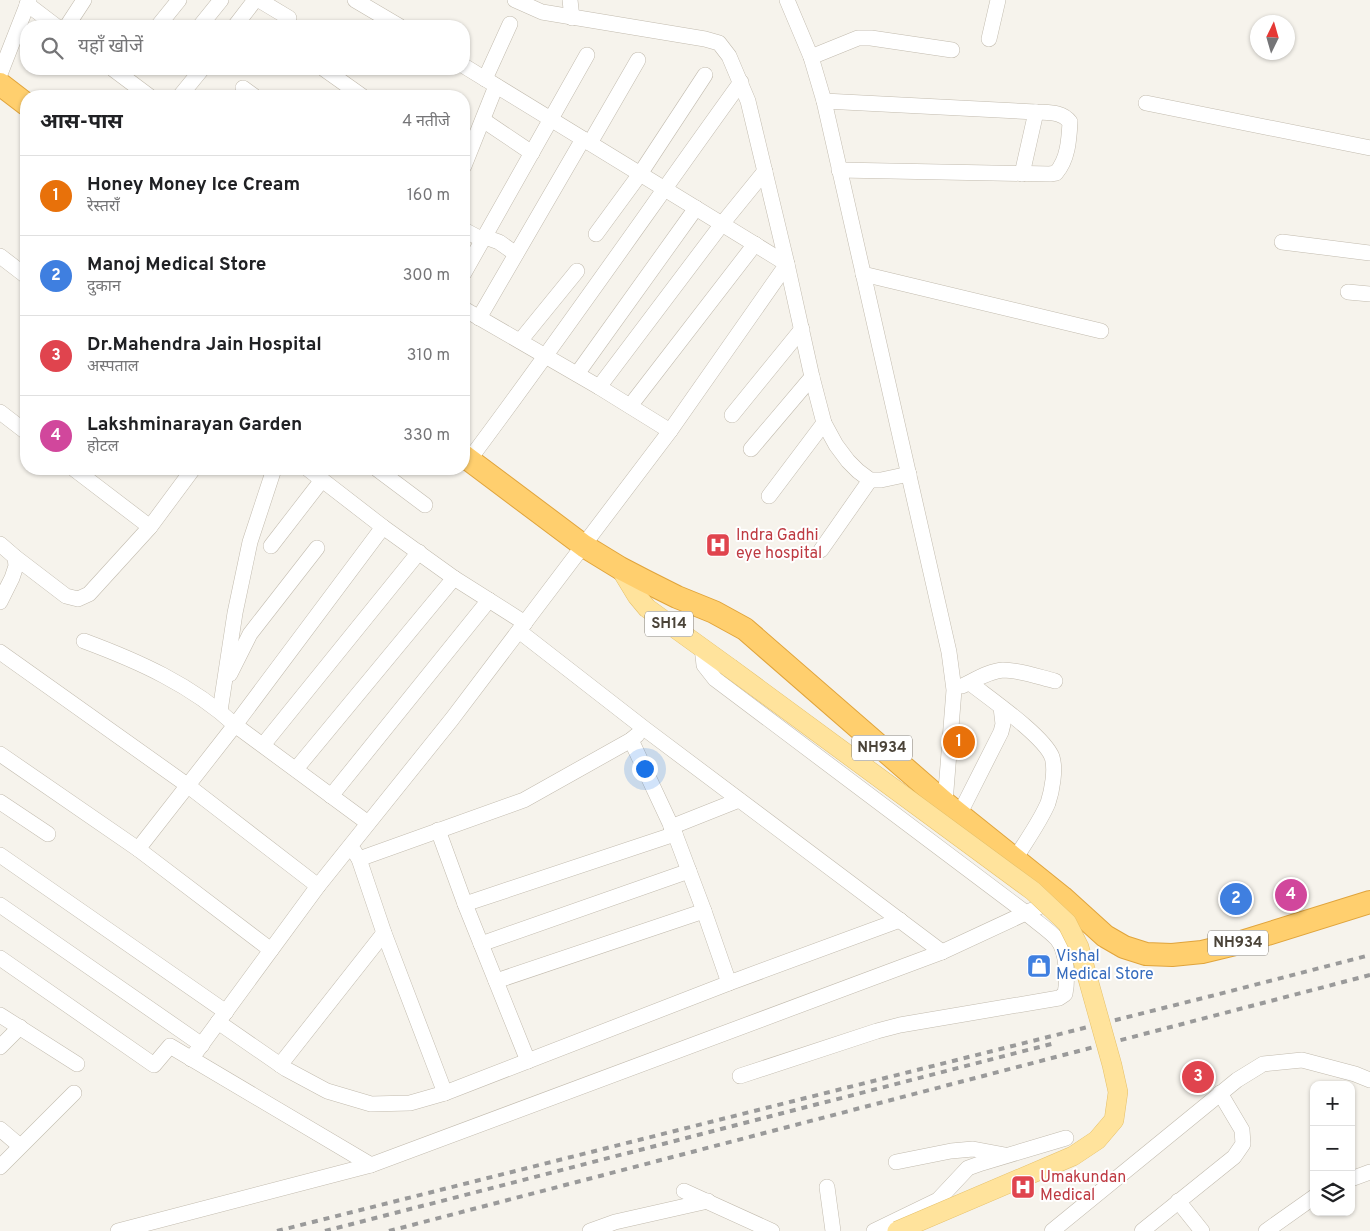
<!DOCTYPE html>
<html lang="hi">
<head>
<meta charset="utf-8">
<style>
	body { margin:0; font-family:Overpass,"Noto Sans Devanagari",sans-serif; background:#f6f6f6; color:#202124 }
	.controls { position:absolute; right:15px; bottom:15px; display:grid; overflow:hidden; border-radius:10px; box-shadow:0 1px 4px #0004 }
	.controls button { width:45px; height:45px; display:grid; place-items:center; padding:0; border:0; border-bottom:1px solid #e0e0e0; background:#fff; color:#202124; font:25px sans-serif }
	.compass { position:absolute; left:1250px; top:15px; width:45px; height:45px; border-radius:50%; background:#fff; box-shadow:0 1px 4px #0004; rotate:5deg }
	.you { position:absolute; left:644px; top:768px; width:18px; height:18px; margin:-12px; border:4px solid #fff; border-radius:50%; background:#1a73e8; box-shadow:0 0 0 8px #1a73e833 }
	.badge { display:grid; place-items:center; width:32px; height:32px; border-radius:50%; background:#db2777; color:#fff; font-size:16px; font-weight:700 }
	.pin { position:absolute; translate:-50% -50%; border:2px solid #fff; box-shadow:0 1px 5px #0006 }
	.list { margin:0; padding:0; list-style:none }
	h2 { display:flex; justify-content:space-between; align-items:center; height:65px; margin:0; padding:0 20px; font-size:21px }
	h2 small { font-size:16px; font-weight:400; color:#757577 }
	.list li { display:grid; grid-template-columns:32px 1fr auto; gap:15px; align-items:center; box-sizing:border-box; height:80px; padding:0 20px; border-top:1px solid #e0e0e0 }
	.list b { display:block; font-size:19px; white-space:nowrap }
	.list p { margin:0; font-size:16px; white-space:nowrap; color:#757577 }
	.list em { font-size:16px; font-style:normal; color:#757577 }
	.icon { flex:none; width:28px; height:28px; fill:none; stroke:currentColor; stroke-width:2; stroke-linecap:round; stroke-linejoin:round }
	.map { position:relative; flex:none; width:1370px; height:1231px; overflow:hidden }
	.search { position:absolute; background:#fff; box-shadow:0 1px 4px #0004; left:20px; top:20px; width:450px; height:55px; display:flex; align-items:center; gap:12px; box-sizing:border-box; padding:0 18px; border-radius:20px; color:#757577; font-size:19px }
	.panel { position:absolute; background:#fff; box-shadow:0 1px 4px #0004; left:20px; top:90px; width:450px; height:385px; border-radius:20px }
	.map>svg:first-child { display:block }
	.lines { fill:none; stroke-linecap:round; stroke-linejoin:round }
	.minor-casing { stroke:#c2bbae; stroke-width:16 }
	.major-casing { stroke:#e6c16a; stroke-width:20 }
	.highway-casing { stroke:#e0a43c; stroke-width:24 }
	.minor { stroke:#fff; stroke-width:15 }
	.major { stroke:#ffe39c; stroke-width:19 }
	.highway { stroke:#ffcf6e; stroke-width:22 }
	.rail { stroke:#9a9a9a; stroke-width:4; stroke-dasharray:6 6; stroke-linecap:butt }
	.major-bridge-casing { stroke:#e6c16a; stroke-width:20; stroke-linecap:butt }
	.major-bridge { stroke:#ffe39c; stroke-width:19 }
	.labels { text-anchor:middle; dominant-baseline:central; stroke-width:4; stroke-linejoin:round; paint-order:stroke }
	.shield { fill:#fff; stroke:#817c74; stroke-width:1 }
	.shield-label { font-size:15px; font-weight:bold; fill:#4b4439 }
	.health-label { font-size:16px; fill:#be3a42; stroke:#fff; text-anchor:start }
	.shop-label { font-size:16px; fill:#366cbe; stroke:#fff; text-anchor:start }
</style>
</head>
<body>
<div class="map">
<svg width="1370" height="1231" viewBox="0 0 1370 1231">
	<rect width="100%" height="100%" fill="#f6f3ec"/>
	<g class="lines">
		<defs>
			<g id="minor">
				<path d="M259,0L289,18"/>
				<path d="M355,0L399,26"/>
				<path d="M515,0L542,12L705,39L719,43L729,56L748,101L787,264L812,377L824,423L836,445L848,461L858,471L870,480H881L909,474"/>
				<path d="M570,0L572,18"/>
				<path d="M787,0L811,57L824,101L949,652L954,690L945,803"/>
				<path d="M27,4L56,26"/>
				<path d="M67,26L84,0"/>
				<path d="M158,26L179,0"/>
				<path d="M200,26L221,0"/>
				<path d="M235,26L255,0"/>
				<path d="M989,39L998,0"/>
				<path d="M811,57L858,38H871L952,50"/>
				<path d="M113,69L149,96"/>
				<path d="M324,69L362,96"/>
				<path d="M0,74L29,0"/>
				<path d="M485,79L510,24"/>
				<path d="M243,88L254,96"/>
				<path d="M180,96L202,69"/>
				<path d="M824,101L1036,112C1048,113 1062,111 1070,122C1069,140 1068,159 1056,173L1050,174L839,170"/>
				<path d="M1146,103L1370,148"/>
				<path d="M483,120L532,153"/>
				<path d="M590,143L638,60"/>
				<path d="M464,166L496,86"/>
				<path d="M1022,174L1036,112"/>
				<path d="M464,230L483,240L485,237L499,242L516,254"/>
				<path d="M596,234L640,174L705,75"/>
				<path d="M1282,242L1370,253"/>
				<path d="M0,256L26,276"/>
				<path d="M464,273L587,55"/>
				<path d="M863,274L1101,331"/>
				<path d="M1348,292L1370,294"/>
				<path d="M464,309L599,387L670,431"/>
				<path d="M479,318L583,139"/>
				<path d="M520,341L577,271"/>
				<path d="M577,374L696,208"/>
				<path d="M599,387L722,224L765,171"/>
				<path d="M630,406L755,244"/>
				<path d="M0,412L26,432"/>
				<path d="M732,415L802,329"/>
				<path d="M751,449L812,377"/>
				<path d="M469,460C562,336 650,208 741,82"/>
				<path d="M74,469L150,527"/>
				<path d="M308,469L383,527L454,578L525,623"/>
				<path d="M377,469L425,505"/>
				<path d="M769,496L824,423"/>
				<path d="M0,544L15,557L16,566L12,578L0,602"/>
				<path d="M271,546L322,480"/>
				<path d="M821,550L870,480"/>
				<path d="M15,557L66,596L78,599L89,594L150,527L193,469"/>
				<path d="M519,631L645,729L942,952"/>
				<path d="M84,641C138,661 192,685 235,725L383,527"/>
				<path d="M702,647L704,665L715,679L1026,913C1035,921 1049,930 1057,939C1067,951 1068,979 1065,994L1059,998L900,1025L877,1031L740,1076"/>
				<path d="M0,652L187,785L318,886"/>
				<path d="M230,674L250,634L317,548"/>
				<path d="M970,683C989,698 1044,736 1052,757C1056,769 1052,791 1048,803C1040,822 1026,841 1015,859"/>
				<path d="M962,686C975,680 989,671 1003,670C1020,670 1039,677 1055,681"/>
				<path d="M220,711L235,613L250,542L274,469"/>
				<path d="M631,740L675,834L704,911L729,983L900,920"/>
				<path d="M263,745L419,552"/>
				<path d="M0,754L138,849L271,950"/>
				<path d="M296,769L454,578"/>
				<path d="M331,796L489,600"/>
				<path d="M0,802L48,834"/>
				<path d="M959,815L1001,732L1003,724L1001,707"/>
				<path d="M671,827L739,800"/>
				<path d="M438,830L465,904L528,1061"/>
				<path d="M138,849L235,725L368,823"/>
				<path d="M354,851L359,859L384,933L445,1093"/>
				<path d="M0,855L226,1012"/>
				<path d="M359,859L524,800L631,740L637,735"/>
				<path d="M465,904L675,834"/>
				<path d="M0,905L202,1045"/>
				<path d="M481,944L689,871"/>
				<path d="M0,958L154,1065L170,1046L371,1165"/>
				<path d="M496,981L704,911"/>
				<path d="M0,1015L77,1064"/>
				<path d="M218,1022L286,1069L327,1091L371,1104L410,1103L445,1093L729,983"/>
				<path d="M0,1047L20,1027"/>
				<path d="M191,1059L318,886L452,719L670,431L787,264L464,66"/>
				<path d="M280,1065L384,933"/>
				<path d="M0,1129L20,1146"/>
				<path d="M896,1162L951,1151L973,1149L1005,1155"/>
				<path d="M0,1167L74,1093"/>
				<path d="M1351,1179L1370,1172"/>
				<path d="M827,1187L833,1231"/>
				<path d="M684,1191L772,1231"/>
				<path d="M1178,1201L1202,1231"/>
				<path d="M118,1231L371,1165L942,952L1056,899"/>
				<path d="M590,1231L615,1222L708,1201"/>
				<path d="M874,1231L938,1200L968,1168L982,1163L1066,1138"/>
				<path d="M1052,1231L1237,1080L1263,1064L1302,1060L1355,1074L1370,1080"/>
				<path d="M1142,1231L1234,1157L1243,1144L1242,1130L1220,1093"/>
				<path d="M1266,1231L1314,1197"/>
			</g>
			<path id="major" d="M620,568L637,596L647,608L730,668"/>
			<g id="highway">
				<path d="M0,84L26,104"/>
				<path d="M464,456L584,546L620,568L645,581L677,597L714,612L745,629L945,803L1062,897L1105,936L1124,947L1146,954L1172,955L1202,952L1235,944L1370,902"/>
			</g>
		</defs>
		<!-- minor casing -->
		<use href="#minor" class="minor-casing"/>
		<!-- major casing -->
		<use href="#major" class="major-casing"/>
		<!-- highway casing -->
		<use href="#highway" class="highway-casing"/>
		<!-- minor -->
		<use href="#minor" class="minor"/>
		<!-- major -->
		<use href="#major" class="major"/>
		<!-- highway -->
		<use href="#highway" class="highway"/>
		<!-- rail -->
		<g class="rail">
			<path d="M277,1231L1231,991L1370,955"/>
			<path d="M325,1231L1055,1043"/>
			<path d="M389,1231L1370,975"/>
		</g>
		<defs>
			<path id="major-bridge" d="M730,668L1033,891L1067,923L1079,947L1112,1065L1118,1092L1114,1120L1097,1140L1073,1156L897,1231"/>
		</defs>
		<!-- major-bridge casing -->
		<use href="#major-bridge" class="major-bridge-casing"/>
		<!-- major-bridge -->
		<use href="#major-bridge" class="major-bridge"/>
	</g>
	<!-- icons -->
	<defs>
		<symbol id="hospital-square" viewBox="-11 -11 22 22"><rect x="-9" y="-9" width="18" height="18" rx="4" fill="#e0444e" stroke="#fff"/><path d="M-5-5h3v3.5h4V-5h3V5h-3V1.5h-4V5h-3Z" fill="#fff"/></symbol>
		<symbol id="shop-square" viewBox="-11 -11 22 22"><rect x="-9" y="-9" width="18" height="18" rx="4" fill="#3f7fe0" stroke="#fff"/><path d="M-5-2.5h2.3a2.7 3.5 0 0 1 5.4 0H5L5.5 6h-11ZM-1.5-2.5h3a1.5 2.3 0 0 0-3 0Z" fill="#fff"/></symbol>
	</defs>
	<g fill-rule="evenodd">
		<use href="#hospital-square" x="704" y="531" width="28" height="28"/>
		<use href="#shop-square" x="1025" y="952" width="28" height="28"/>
		<use href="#hospital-square" x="1009" y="1173" width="28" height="28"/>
	</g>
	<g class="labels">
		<!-- shield labels -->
		<g class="shield">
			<rect x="645" y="611.5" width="48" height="25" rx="4"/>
			<rect x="852" y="735.5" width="60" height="25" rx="4"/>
			<rect x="1208" y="930.5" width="60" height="25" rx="4"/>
		</g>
		<g class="shield-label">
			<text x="669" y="624">SH14</text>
			<text x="882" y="748">NH934</text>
			<text x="1238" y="943">NH934</text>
		</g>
		<!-- health labels -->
		<g class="health-label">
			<text x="736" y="536">Indra Gadhi<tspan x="736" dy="18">eye hospital</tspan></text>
			<text x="1040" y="1178">Umakundan<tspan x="1040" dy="18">Medical</tspan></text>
		</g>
		<!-- shop labels -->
		<g class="shop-label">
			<text x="1056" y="957">Vishal<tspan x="1056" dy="18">Medical Store</tspan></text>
		</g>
	</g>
</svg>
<div class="controls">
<button>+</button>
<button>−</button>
<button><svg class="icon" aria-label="layers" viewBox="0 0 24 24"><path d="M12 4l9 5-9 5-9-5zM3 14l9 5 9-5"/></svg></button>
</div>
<svg class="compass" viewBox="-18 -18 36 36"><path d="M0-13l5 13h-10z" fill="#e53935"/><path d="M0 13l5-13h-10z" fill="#757577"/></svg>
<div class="you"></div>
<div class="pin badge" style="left:959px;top:742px;background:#e8710a">1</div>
<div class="pin badge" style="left:1236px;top:899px;background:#3f7fe0">2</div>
<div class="pin badge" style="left:1198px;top:1077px;background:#e0444e">3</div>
<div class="pin badge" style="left:1291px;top:895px;background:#d1479c">4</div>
<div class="search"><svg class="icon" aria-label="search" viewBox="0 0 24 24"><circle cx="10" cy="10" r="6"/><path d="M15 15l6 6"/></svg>यहाँ खोजें</div>
<section class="panel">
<h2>आस-पास<small>4 नतीजे</small></h2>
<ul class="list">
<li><span class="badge" style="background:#e8710a">1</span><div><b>Honey Money Ice Cream</b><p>रेस्तराँ</p></div><em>160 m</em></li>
<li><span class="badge" style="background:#3f7fe0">2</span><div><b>Manoj Medical Store</b><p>दुकान</p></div><em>300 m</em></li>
<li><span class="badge" style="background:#e0444e">3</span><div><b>Dr.Mahendra Jain Hospital</b><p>अस्पताल</p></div><em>310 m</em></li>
<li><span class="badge" style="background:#d1479c">4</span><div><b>Lakshminarayan Garden</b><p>होटल</p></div><em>330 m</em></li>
</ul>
</section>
</div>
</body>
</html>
